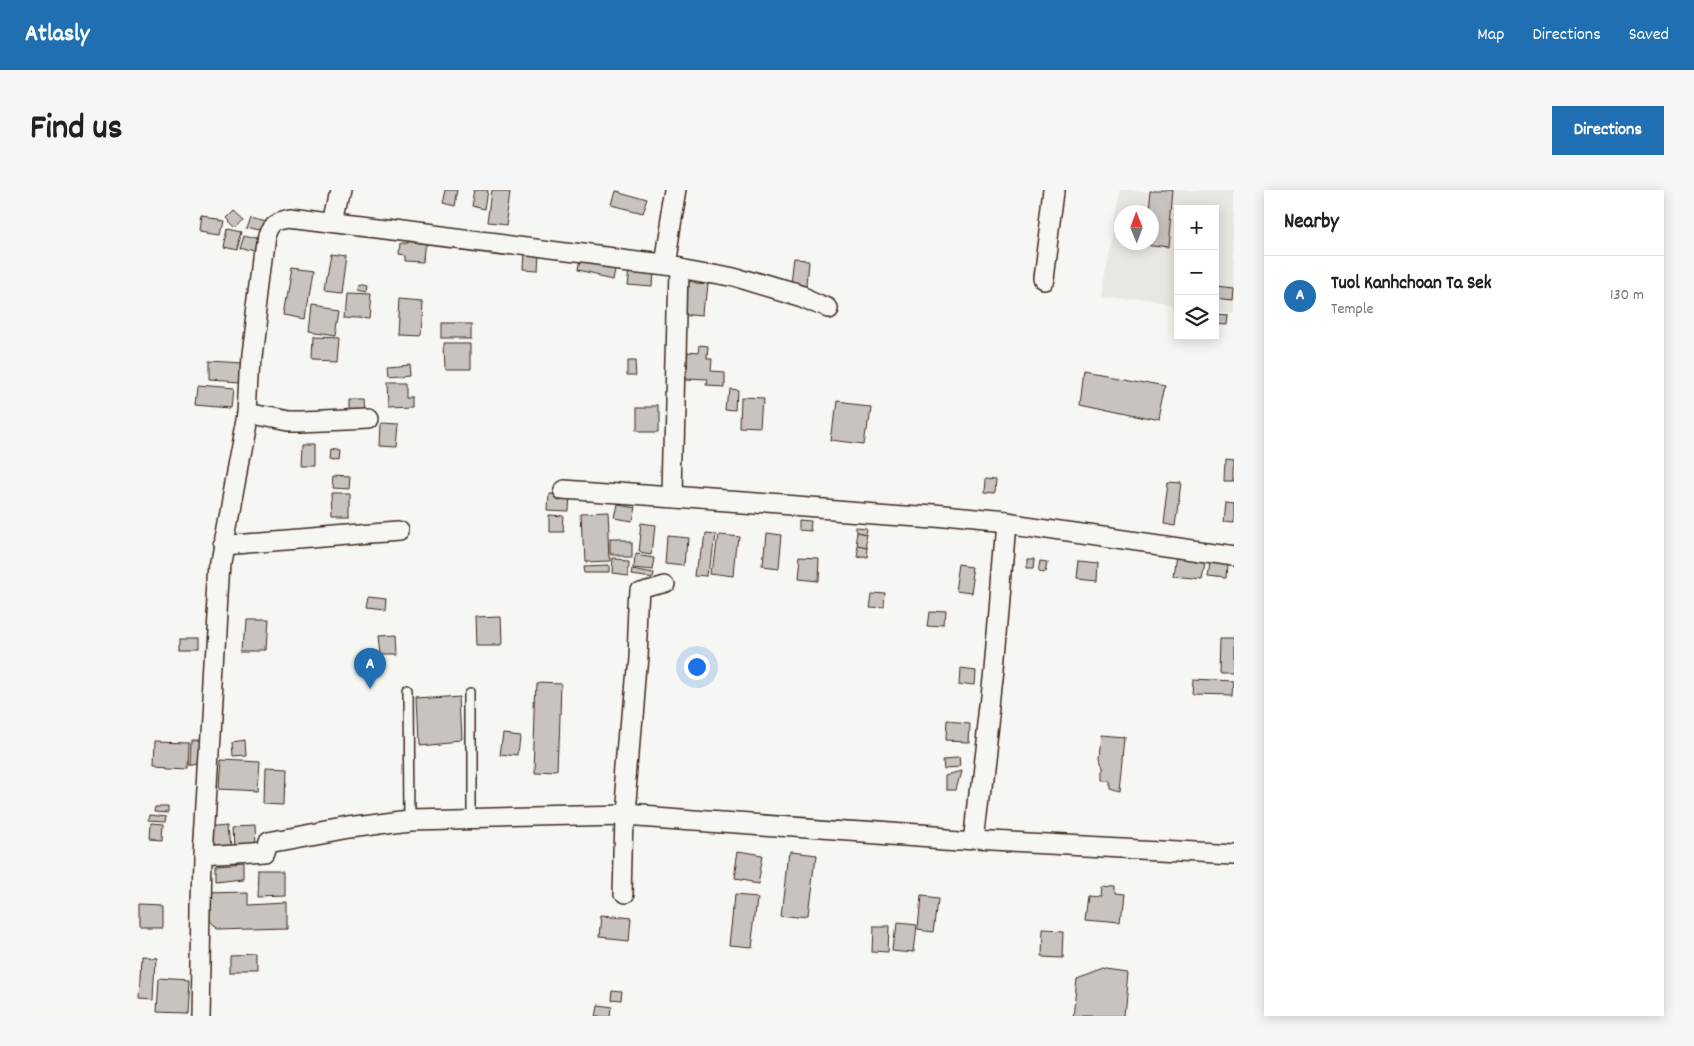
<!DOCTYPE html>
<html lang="en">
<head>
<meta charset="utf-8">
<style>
	body { margin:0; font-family:Dekko,sans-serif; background:#f6f6f6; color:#202124 }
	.controls { position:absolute; right:15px; top:15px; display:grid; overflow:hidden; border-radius:0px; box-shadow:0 2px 12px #0003 }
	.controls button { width:45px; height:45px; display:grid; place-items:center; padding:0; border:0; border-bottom:1px solid #e0e0e0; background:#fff; color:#202124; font:25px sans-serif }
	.compass { position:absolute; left:1084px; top:15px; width:45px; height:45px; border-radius:50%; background:#fff; box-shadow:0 2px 12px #0003; rotate:359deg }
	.you { position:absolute; left:666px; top:476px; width:18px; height:18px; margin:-12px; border:4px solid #fff; border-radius:50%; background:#1a73e8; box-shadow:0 0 0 8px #1a73e833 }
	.badge { display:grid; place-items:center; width:32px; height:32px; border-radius:50%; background:#1f6fb2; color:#fff; font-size:16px; font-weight:700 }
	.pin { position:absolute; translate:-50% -41px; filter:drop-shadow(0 1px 2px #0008) }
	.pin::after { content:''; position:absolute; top:26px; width:18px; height:15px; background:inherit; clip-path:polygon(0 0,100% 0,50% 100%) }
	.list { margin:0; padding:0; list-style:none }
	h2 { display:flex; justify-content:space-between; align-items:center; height:65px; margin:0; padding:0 20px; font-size:21px }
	h2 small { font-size:16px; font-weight:400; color:#757577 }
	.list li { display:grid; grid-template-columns:32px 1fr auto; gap:15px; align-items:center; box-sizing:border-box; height:80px; padding:0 20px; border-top:1px solid #e0e0e0 }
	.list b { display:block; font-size:19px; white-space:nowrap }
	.list p { margin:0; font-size:16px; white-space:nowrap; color:#757577 }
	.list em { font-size:16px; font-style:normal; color:#757577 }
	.icon { flex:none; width:28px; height:28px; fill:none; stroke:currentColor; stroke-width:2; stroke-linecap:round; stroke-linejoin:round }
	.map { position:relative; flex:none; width:1204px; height:826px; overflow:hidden; border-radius:0px }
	header { display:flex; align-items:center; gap:30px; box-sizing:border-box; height:70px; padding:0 25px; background:#1f6fb2; color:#fff }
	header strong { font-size:24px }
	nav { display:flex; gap:28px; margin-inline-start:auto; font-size:18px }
	.intro { display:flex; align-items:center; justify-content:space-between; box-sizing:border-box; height:120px; padding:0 30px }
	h1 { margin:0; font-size:35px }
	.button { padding:12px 22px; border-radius:0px; background:#1f6fb2; color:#fff; font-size:18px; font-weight:700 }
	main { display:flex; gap:30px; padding:0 30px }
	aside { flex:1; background:#fff; border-radius:0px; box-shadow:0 2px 12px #0003 }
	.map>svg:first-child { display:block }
	.built { fill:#e8e7e2; fill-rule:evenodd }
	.building { fill:#c8c3be; stroke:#3b2a1e }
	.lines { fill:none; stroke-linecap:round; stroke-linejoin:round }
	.lane-casing { stroke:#3b2a1e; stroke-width:12 }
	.street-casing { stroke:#3b2a1e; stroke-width:22 }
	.lane { stroke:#f6f6f2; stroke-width:9 }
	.street { stroke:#f6f6f2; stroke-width:19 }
</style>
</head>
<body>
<header>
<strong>Atlasly</strong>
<nav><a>Map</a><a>Directions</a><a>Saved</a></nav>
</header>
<div class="intro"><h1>Find us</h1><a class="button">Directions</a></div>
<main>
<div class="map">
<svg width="1204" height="826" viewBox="0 0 1204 826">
	<rect width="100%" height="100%" fill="#f6f6f2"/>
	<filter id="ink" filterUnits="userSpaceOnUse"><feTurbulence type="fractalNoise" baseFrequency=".02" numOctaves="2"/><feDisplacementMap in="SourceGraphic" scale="10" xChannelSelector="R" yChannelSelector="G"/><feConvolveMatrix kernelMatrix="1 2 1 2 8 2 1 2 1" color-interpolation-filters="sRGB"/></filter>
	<g filter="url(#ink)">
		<!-- built -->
		<path class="built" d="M1089,0H1204V124L1185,122V19H1148V117L1071,107ZM1092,22H1122V52H1092Z"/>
		<!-- building -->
		<g class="building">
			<path d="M416,0H428L425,17L413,14Z"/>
			<path d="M444,0H458L455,19L441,16Z"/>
			<path d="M462,0H482L477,34L458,32Z"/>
			<path d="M1121,0H1143L1138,58L1116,55V52H1122V22H1119Z"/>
			<path d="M585,2L617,11L612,25L581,17Z"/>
			<path d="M201,19L211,28L204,36L194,26Z"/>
			<path d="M219,25L233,29L230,41L215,37Z"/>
			<path d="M172,27L193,30L190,44L170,41Z"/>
			<path d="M197,38L211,41L206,60L193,57Z"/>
			<path d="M213,46L227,50L223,63L209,59Z"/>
			<path d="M378,47L399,49L397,72L376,71V66L369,65L370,54H378Z"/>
			<path d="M494,63L509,65L508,84L493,83Z"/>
			<path d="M300,64L316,66L311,103L294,101Z"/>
			<path d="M551,66L589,73L586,89L548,81Z"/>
			<path d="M765,70L779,71L777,97L762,96Z"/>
			<path d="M600,76L621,78L620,96L598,94Z"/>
			<path d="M261,78L282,81L275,129L253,125Z"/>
			<path d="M653,90L677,92L674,127L651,125Z"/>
			<path d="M328,95L337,97L336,103L327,101Z"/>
			<path d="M1185,96L1203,98L1202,110L1185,108Z"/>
			<path d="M316,104L341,105L339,129L314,127Z"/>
			<path d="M369,109L391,111L389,145L367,144Z"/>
			<path d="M282,116L309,120L305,146L279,142Z"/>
			<path d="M1185,125L1199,126L1198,135L1185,134Z"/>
			<rect x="412" y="134" width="30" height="14"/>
			<path d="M284,147L309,148L307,172L283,171Z"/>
			<path d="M415,153H441V180H416Z"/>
			<path d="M669,157L677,158L676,169H681L680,181L693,182V197L677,196L678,190L655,189L657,164L668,165Z"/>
			<path d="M598,171H606L607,186H598Z"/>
			<path d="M177,172L212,174L211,193L177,191Z"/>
			<path d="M380,173L381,184L360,186L359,175Z"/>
			<path d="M1054,181L1136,196L1129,232L1050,215Z"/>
			<path d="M358,192H377V205H384V215L359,216Z"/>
			<path d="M166,196L204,199L202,217L164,214Z"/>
			<path d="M700,198L709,199L708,221L698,220Z"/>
			<path d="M713,208L735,209L733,242L712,241Z"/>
			<path d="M319,210H333L334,222L319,223Z"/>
			<path d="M806,211L840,215L835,255L801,251Z"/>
			<rect x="603" y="216" width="23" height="23"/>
			<path d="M350,233L369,234L367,257L349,256Z"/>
			<path d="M273,253H286V275H272Z"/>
			<path d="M301,259L311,261L310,270L300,268Z"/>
			<path d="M1196,271L1204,272V292H1195Z"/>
			<path d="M304,286L320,287L319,299L303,298Z"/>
			<path d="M955,289L966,290L965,304L954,303Z"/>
			<path d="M1138,292L1151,293L1145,336L1133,334Z"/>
			<path d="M519,303L541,304L540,321L518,320Z"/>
			<path d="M302,304H320V329H303Z"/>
			<path d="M1195,310L1204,311V332L1193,331Z"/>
			<path d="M586,314L604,317L601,332L583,329Z"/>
			<path d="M578,324L580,371L554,372L552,325Z"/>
			<path d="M520,325L535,326L534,341H520Z"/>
			<path d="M773,331L786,332L785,342L773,341Z"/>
			<path d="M611,335L625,337L622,361L608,359Z"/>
			<path d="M827,336L838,337L837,344L827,342Z"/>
			<path d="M673,342L685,343L680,385L668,384Z"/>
			<path d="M827,342L837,344L834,359L825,357Z"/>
			<path d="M688,343L709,345L705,387L683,384Z"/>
			<path d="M735,343L751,345L748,379L732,377Z"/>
			<path d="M639,346L658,348L656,373L637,371Z"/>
			<rect x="581" y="352" width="20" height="13"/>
			<path d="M825,357L834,359L833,368L823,366Z"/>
			<path d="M1147,358L1176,367L1172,389L1143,386Z"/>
			<path d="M605,361L625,364L623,376L604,374Z"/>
			<path d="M582,368L599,369L598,384L581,382Z"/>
			<path d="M996,368H1004L1003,378H996Z"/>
			<path d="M769,370L789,371L788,392L767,390Z"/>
			<path d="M1011,370L1018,371L1016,381L1009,380Z"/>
			<path d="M1049,371L1068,373L1067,391L1047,389Z"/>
			<path d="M1180,372L1198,374L1197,389L1178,387Z"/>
			<path d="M578,375V382H553L552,376Z"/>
			<path d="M603,375L623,379L622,384L602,381Z"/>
			<path d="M932,376L947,378L943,405L928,403Z"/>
			<path d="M840,402L856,403L855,418L838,417Z"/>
			<path d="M337,407L356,409L355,420L335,418Z"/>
			<path d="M900,421L916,422L915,437L898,436Z"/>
			<path d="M471,427L472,455H447L446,428Z"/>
			<path d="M217,429H239L237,460H215Z"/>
			<path d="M367,445L368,465H350L348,446Z"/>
			<path d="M1192,448H1204V482H1191Z"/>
			<rect x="150" y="449" width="17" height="13"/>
			<path d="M929,478L946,480L945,495L928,493Z"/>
			<path d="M1163,489L1203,491L1202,505L1162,504Z"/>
			<path d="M506,492L531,493L528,586L503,585Z"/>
			<path d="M430,504L432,551L388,555L386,507Z"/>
			<path d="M916,532L940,534L939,553L915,552Z"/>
			<path d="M472,542L489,544L487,567L469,565Z"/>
			<path d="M1071,545L1096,547L1091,602L1081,599V591H1073V577L1069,568Z"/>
			<path d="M162,551H171L170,575L161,574Z"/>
			<path d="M215,551L216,567L203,568L202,553Z"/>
			<path d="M124,552L160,553L159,577L123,575Z"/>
			<path d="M929,568L930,578L916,579L915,569Z"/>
			<path d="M191,571L230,573L228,601L189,599Z"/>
			<path d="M236,580L255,581L254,614L235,613Z"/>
			<path d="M931,583L926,602H917V587Z"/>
			<path d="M125,616H138V622L124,621Z"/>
			<path d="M119,624L136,626L135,631L118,630Z"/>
			<path d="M121,633L133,634L132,649L120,648Z"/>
			<path d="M199,633L201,660L178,662L177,635Z"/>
			<path d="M224,635L225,657L204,659L203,636Z"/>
			<path d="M708,664L732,668L727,693L704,689Z"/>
			<path d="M759,664L786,667L779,728L752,725Z"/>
			<path d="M212,676V690L187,693V678Z"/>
			<path d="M228,681H255V706L227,707Z"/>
			<path d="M1070,696L1084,697V705L1093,706L1090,733L1055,730L1058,705L1069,706Z"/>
			<path d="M216,702V715L256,713V738L188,740L176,727V703Z"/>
			<path d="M705,704L727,706L721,758L700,756Z"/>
			<path d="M890,706L908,708L904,741L887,739Z"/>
			<path d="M110,714L132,715V736H110Z"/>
			<path d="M569,728L600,731L598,751L567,748Z"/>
			<path d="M867,733L886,735L883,762L864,760Z"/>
			<path d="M842,737H860L859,762L841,761Z"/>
			<path d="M1012,739L1035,740L1034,768L1011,767Z"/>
			<path d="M226,764V783H200V765Z"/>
			<path d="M111,766L125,767L123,810L109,809Z"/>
			<path d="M1077,779L1099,782L1095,826H1043L1047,790Z"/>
			<path d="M129,788L158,790L156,823L127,822Z"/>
			<path d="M581,800L593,801L592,812L580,811Z"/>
			<path d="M565,815L581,817L580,826H563Z"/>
		</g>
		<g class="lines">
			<defs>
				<g id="lane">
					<path d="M378,502L379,630"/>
					<path d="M440,502V627"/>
				</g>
				<g id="street">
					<path d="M304,32L311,0"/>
					<path d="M634,74L646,0"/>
					<path d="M1013,89L1024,0"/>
					<path d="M218,224L257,232H270L337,229"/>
					<path d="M533,299L902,326L976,333L1204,366"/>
					<path d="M643,307L648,76"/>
					<path d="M192,355L368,341"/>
					<path d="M945,650L964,480L976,333"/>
					<path d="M173,667L235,663L238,653L319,638L379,630L594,625L945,650L1204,664"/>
					<path d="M592,705L594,625L607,465L610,400L634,393"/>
					<path d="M170,826L173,667L190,372L218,224L221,166L236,46C241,31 245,30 260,27L648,76L704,86L774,107L799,118"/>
				</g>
			</defs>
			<!-- lane casing -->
			<use href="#lane" class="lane-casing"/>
			<!-- street casing -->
			<use href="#street" class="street-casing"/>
			<!-- lane -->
			<use href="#lane" class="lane"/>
			<!-- street -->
			<use href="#street" class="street"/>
		</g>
	</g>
</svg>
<div class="controls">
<button>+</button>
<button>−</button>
<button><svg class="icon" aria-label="layers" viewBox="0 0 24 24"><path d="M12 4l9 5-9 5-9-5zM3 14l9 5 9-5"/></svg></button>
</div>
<svg class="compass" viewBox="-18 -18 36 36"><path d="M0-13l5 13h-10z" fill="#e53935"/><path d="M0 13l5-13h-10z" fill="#757577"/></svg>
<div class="you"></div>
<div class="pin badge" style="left:340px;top:499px">A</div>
</div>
<aside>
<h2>Nearby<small></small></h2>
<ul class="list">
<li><span class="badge">A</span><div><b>Tuol Kanhchoan Ta Sek</b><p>Temple</p></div><em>130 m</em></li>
</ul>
</aside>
</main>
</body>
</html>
